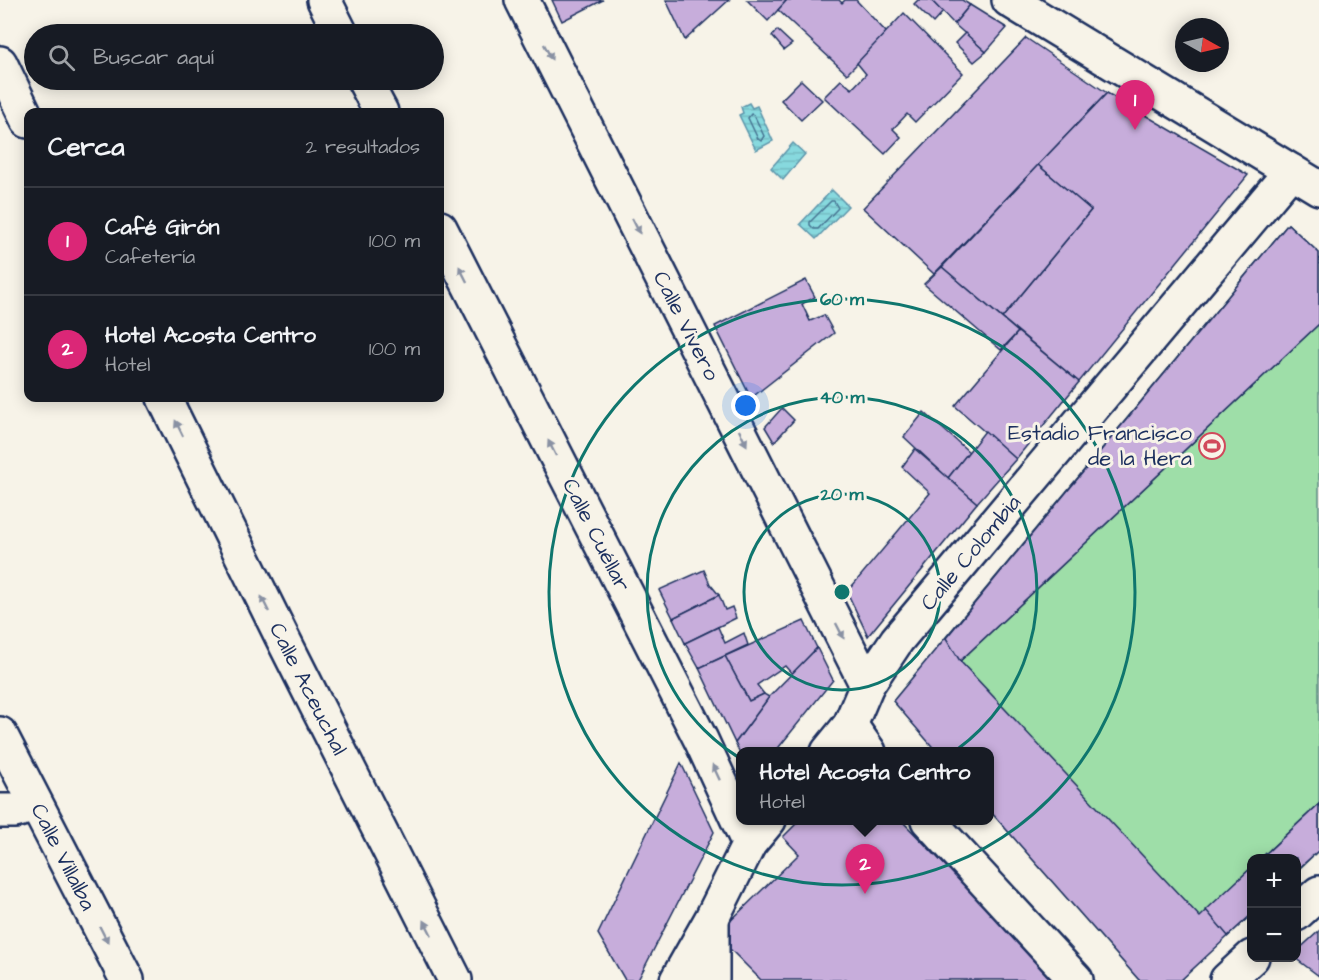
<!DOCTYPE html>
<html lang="es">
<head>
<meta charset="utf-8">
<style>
	body { margin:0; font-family:"Architects Daughter",sans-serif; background:#20242c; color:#f1f3f6 }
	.controls { position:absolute; right:18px; bottom:18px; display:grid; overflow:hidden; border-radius:12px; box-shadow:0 3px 15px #0003 }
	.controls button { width:54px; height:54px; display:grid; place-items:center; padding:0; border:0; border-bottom:2px solid #363941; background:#171b24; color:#f1f3f6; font:30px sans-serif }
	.compass { position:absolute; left:1175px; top:18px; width:54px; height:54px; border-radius:50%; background:#171b24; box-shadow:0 3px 15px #0003; rotate:98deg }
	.you { position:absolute; left:746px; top:406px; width:21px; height:21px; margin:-15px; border:4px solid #fff; border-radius:50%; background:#1a73e8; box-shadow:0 0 0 9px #1a73e833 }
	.badge { display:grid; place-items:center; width:39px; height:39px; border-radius:50%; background:#db2777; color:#fff; font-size:20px; font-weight:700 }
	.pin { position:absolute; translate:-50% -50px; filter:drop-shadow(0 2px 3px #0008) }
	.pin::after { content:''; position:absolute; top:32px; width:21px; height:18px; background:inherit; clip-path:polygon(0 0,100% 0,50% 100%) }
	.popup { position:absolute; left:736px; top:747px; width:258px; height:78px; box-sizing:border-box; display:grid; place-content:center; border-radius:12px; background:#171b24; filter:drop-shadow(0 2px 4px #0005); font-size:20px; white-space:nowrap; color:#9ea1a6 }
	.popup b { font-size:22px; color:#f1f3f6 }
	.popup::after { content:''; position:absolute; left:50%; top:100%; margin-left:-12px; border:12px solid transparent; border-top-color:#171b24 }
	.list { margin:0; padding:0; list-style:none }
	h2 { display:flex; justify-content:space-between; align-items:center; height:78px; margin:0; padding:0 24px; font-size:26px }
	h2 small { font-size:20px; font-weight:400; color:#9ea1a6 }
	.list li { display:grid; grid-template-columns:39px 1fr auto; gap:18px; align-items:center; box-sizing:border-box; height:108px; padding:0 24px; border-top:2px solid #363941 }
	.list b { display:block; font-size:22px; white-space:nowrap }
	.list p { margin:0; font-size:20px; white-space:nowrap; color:#9ea1a6 }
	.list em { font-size:20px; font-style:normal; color:#9ea1a6 }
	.icon { flex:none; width:33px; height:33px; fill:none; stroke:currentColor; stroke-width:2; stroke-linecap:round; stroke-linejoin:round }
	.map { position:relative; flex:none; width:1319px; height:980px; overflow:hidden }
	.search { position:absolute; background:#171b24; box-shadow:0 3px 15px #0003; left:24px; top:24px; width:420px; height:66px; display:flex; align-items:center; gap:15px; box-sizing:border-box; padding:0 21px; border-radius:33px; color:#9ea1a6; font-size:22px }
	.panel { position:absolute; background:#171b24; box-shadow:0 3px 15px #0003; left:24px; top:108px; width:420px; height:294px; border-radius:12px }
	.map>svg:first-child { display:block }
	.pitch { fill:#9edea8; stroke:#5c8683; stroke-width:1.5 }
	.water { fill:url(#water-rules); stroke:#5c95ab; stroke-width:1.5 }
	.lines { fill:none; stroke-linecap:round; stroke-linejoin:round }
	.shore { stroke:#467391; stroke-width:1.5 }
	.building { fill:#c7addb; stroke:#1b2f5e; stroke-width:1.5 }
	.minor-casing { stroke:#1b2f5e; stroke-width:38 }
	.minor { stroke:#f7f3e8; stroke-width:33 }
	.oneway { fill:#8991a3 }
	.ring { fill:none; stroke:#0f766e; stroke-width:3 }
	.labels { text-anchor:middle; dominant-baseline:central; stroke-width:6; stroke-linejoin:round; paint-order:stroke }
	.street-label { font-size:22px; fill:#1b2f5e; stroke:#f7f3e8 }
	.poi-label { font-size:22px; fill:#1b2f5e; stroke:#f7f3e8; text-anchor:end }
	.centre { fill:#0f766e; stroke:#f7f3e8; stroke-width:3 }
	.ring-label { font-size:18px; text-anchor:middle; font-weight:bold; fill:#0f766e; stroke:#f7f3e8; stroke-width:6; stroke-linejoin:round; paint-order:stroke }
</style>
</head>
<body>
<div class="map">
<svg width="1319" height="980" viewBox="0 0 1319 980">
	<defs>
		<pattern id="water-rules" width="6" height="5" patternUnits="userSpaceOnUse" patternTransform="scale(1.5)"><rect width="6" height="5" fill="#87d9de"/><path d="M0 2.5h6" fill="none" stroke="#74bbc1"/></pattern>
	</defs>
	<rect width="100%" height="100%" fill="#f7f3e8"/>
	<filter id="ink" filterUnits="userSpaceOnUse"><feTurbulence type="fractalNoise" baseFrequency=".0167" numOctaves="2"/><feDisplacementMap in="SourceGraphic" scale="12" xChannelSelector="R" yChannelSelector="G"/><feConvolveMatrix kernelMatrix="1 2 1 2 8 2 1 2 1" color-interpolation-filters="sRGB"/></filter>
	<g filter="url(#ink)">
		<!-- pitch -->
		<path class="pitch" d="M1288,224L1319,253V850L1297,871L1296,858H1252L1251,914L1181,980H1139L990,811V752L937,751L893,701Z"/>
		<!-- water -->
		<g class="water">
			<path d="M749,103L752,108L757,106L773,141L756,150L739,115L743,113L741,107Z"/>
			<path d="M793,143L805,154L783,180L771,168Z"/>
			<path d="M832,190L848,206L816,239L800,224Z"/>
		</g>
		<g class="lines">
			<!-- shore -->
			<g class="shore">
				<path d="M751,114L754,115L764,136L761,141L758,139L748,118Z"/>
				<path d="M831,201H834L838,208L818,229H814L810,225V222Z"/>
			</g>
		</g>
		<!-- building -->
		<g class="building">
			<path d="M552,0H603L562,21Z"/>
			<path d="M666,0H729L685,40Z"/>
			<path d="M747,0H787L768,21Z"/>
			<path d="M787,0H839L842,3L845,0H856L887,33L847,74L778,10Z"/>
			<path d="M918,0H931L943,12L933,23L914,4Z"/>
			<path d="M931,0H962L970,5L954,24Z"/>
			<path d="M970,5L1007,28L986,52L954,24Z"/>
			<path d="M904,13L963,73L915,122L907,114L893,129L901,137L885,154L824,97L841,80L852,89L866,74L857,63Z"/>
			<path d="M777,30L792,44L784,50L772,36Z"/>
			<path d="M965,33L986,52L974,62L955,43Z"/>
			<path d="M1026,38L1107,93L934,274L863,208Z"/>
			<path d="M801,80L822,100L801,120L781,100Z"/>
			<path d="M1107,93L1248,175L1079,382L1002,318L1091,210L1038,165Z"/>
			<path d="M1038,165L1091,210L1002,318L942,267Z"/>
			<path d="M1288,224L1319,253V324L960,661L1200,917L1252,867V914L1181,980H1139L990,811V752H937L893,701Z"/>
			<path d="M1288,224L1319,253V324L960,661L946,638Z"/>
			<path d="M942,267L1018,332L1001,350L924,284Z"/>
			<path d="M806,280L815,297L802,304L810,321L824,315L834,333L751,398L715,326Z"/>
			<path d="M1018,332L1079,382L1016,459L955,406Z"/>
			<path d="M782,408L794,420L774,442L765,427Z"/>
			<path d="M924,412L969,452L948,478L904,437Z"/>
			<path d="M985,431L1016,459L977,503L948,478Z"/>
			<path d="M915,449L977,503L868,636L847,592L930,493L902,467Z"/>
			<path d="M704,570L710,584L719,595L673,618L659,590Z"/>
			<path d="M719,595L725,610L732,607L736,618L685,643L673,618Z"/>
			<path d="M804,621L817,648L792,674L785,666L757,685L764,694L749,701L725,656Z"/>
			<path d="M718,627L725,643L744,633L748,645L699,668L685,643Z"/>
			<path d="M817,648L833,680L775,752H740V753L735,743L769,697Z"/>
			<path d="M725,656L749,701L764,694L769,697L735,743L699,668Z"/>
			<path d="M681,763L714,832L638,980H625L598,934Z"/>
			<path d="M1319,804V850L1296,871V858H1261Z"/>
			<path d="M1319,804V850L1296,871V858H1261Z"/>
			<path d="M800,820H901L1057,980H761L716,935L799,854L783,837Z"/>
			<path d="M1252,867V914L1228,936L1206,910Z"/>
			<path d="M1319,931V976L1295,958L1296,952Z"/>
		</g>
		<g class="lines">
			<defs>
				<g id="minor">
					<path d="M324,0L341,34"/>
					<path d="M522,0L867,685"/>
					<path d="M1009,0L1319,188"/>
					<path d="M0,63L28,121"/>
					<path d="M364,80L381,112"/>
					<path d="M440,228L701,740L749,844"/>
					<path d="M164,398L281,635L455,980"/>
					<path d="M850,725L869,752"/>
					<path d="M0,734L127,980"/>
					<path d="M828,752L850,725L867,685L897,640L1291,171"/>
					<path d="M0,811H15L36,805"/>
					<path d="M928,820L1076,980"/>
					<path d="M1296,914L1319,893"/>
					<path d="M677,980L712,918L749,844L769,820"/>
					<path d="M712,980V922"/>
					<path d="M1227,980L1252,957"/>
				</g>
			</defs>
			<!-- minor casing -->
			<use href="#minor" class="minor-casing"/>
			<!-- minor -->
			<use href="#minor" class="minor"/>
		</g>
		<!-- one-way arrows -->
		<defs><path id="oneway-solid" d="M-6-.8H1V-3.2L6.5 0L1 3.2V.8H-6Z" transform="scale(1.5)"/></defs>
		<g class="oneway">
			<use href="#oneway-solid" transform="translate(548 52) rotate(63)"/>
			<use href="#oneway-solid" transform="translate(636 226) rotate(63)"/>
			<use href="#oneway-solid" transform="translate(463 274) rotate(-117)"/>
			<use href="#oneway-solid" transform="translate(179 428) rotate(-116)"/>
			<use href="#oneway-solid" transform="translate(743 438) rotate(63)"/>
			<use href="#oneway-solid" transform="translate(552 448) rotate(-117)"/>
			<use href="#oneway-solid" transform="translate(265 604) rotate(-116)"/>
			<use href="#oneway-solid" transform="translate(840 631) rotate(63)"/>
			<use href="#oneway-solid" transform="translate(716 772) rotate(-115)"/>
			<use href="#oneway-solid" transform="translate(428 928) rotate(-117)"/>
			<use href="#oneway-solid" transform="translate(104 935) rotate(63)"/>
		</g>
	</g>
	<!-- distance rings -->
	<g class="ring">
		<circle cx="842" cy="592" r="98"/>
		<circle cx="842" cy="592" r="195"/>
		<circle cx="842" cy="592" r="293"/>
	</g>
	<!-- icons -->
	<defs>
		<symbol id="stadium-ring" viewBox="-11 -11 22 22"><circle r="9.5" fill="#f7f3e8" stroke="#d1495b" stroke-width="1.5"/><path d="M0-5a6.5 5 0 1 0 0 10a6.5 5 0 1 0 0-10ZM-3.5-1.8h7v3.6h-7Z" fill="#d1495b"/></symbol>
	</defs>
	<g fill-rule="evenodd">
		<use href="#stadium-ring" x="1197" y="431" width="30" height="30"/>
	</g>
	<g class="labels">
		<!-- street labels -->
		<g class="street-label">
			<text transform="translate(686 326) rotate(63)">Calle Vivero</text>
			<text transform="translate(596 535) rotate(63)">Calle Cuéllar</text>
			<text transform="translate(971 553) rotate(-50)">Calle Colombia</text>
			<text transform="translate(308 689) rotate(63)">Calle Aceuchal</text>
			<text transform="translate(63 857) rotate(63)">Calle Villalba</text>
		</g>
		<!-- poi labels -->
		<g class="poi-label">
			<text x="1192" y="433">Estadio Francisco<tspan x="1192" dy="25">de la Hera</tspan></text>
		</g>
	</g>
	<circle cx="842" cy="592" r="9" class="centre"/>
	<g class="ring-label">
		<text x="842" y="305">60 m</text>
		<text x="842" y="403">40 m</text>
		<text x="842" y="500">20 m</text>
	</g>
</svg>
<div class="controls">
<button>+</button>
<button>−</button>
</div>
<svg class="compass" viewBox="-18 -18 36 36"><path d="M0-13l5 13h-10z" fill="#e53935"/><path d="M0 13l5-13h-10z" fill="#9ea1a6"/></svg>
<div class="you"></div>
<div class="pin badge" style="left:1135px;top:130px">1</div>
<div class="pin badge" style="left:865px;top:894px">2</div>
<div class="popup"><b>Hotel Acosta Centro</b>Hotel</div>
<div class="search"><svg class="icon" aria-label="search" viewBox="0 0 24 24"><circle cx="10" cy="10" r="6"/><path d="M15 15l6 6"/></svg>Buscar aquí</div>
<section class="panel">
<h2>Cerca<small>2 resultados</small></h2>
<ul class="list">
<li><span class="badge">1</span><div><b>Café Girón</b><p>Cafetería</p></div><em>100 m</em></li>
<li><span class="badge">2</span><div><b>Hotel Acosta Centro</b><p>Hotel</p></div><em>100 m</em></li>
</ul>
</section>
</div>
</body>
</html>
